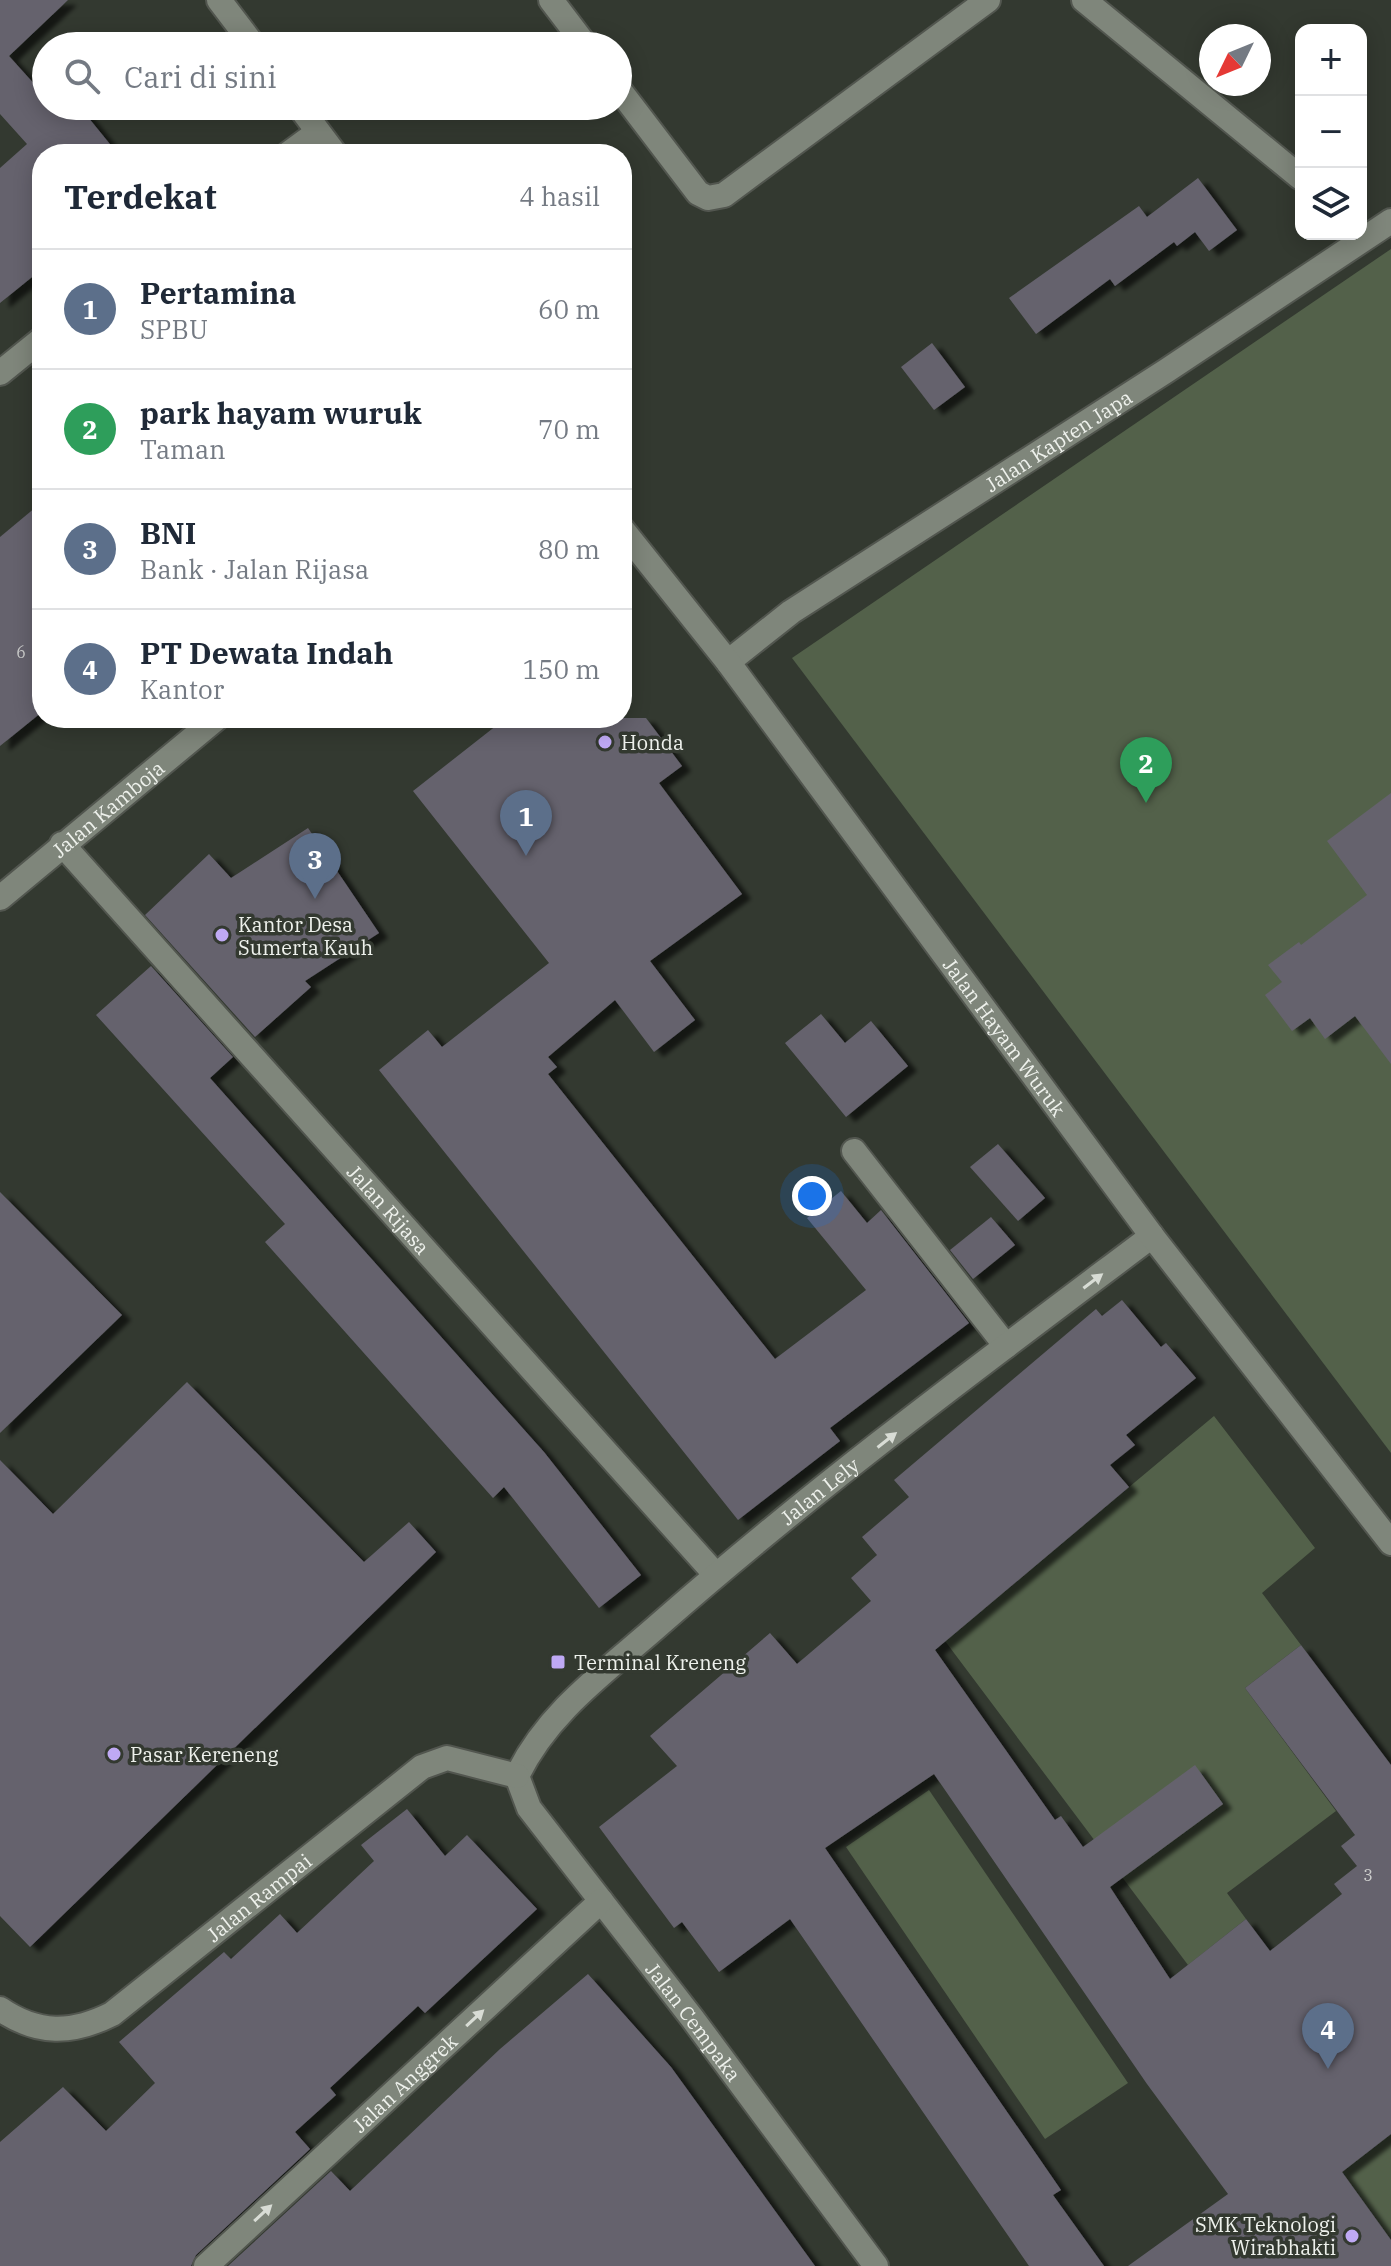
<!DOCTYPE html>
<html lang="id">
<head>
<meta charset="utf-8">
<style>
	body { margin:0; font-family:"IBM Plex Serif",serif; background:#f6f6f7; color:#1f2937 }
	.controls { position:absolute; right:24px; top:24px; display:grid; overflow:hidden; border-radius:16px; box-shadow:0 4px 20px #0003 }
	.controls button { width:72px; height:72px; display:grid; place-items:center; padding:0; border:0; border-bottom:2px solid #e0e1e3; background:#fff; color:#1f2937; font:40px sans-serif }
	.compass { position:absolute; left:1199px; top:24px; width:72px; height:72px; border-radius:50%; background:#fff; box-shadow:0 4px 20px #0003; rotate:227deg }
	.you { position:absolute; left:812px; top:1196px; width:28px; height:28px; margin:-20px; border:6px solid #fff; border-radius:50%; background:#1a73e8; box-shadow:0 0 0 12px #1a73e833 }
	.badge { display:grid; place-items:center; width:52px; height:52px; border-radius:50%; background:#67638c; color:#fff; font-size:26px; font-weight:700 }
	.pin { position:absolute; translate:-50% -66px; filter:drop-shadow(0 2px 4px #0008) }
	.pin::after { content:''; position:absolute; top:42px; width:28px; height:24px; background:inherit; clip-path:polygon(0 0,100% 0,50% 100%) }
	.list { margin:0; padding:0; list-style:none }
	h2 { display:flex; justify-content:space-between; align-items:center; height:104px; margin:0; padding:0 32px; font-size:34px }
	h2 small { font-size:26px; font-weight:400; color:#747a83 }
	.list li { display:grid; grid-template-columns:52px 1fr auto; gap:24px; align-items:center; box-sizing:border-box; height:120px; padding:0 32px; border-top:2px solid #e0e1e3 }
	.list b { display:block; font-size:30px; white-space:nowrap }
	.list p { margin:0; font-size:26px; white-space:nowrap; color:#747a83 }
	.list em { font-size:26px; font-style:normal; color:#747a83 }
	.icon { flex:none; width:44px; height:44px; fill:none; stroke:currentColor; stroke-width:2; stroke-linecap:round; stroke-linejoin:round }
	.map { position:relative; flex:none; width:1391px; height:2266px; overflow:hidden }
	.search { position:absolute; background:#fff; box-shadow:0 4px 20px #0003; left:32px; top:32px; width:600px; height:88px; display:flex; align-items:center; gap:20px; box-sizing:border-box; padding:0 28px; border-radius:44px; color:#747a83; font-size:30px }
	.panel { position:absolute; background:#fff; box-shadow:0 4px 20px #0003; left:32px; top:144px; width:600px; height:584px; border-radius:32px }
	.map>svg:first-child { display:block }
	.green { fill:#53614a }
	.building { fill:#65626d; filter:url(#shadow) }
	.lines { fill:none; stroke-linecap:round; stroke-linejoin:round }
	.minor-casing { stroke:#52564f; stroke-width:28 }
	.tertiary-casing { stroke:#52564f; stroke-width:28 }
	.secondary-casing { stroke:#52564f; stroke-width:28 }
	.minor { stroke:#7f867b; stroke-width:24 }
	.tertiary { stroke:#7f867b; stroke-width:24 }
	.secondary { stroke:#7f867b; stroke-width:24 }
	.oneway { fill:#d8dcd5 }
	.poi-dot { fill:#bfa9f4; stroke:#333930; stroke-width:3 }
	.labels { text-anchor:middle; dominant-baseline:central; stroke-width:7; stroke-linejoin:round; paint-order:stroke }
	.number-label { font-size:16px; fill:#cccdcc }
	.street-label { font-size:20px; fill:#eef1ec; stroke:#333930 }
	.poi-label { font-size:20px; fill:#eef1ec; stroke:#333930; text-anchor:start }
</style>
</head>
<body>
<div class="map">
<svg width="1391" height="2266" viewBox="0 0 1391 2266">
	<defs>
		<filter id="shadow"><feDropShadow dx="9" dy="5" stdDeviation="2" flood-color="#0009"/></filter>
	</defs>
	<rect width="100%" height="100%" fill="#333930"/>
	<!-- green -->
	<g class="green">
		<path d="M1391,249V1453L792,658Z"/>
		<path d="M1214,1416L1315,1548L1262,1593L1301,1645L1245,1688L1336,1811L1227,1893L1246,1919L1188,1965L945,1641Z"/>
		<path d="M929,1790L1128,2083L1045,2139L846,1847Z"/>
		<path d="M1391,2134V2240L1342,2172Z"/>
	</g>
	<!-- building -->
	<g class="building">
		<path d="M0,0H68L9,56L46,97V106H79L118,154H42V269L0,303V168L27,144L0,114Z"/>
		<path d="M1198,178L1237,230L1209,251L1195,232L1177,246L1174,242L1115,286L1110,279L1036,334L1009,298L1139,206L1147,217Z"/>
		<path d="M932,343L965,387L934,410L901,367Z"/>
		<path d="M42,502V712L0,746V537Z"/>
		<path d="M506,718H646L682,766L659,783L742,894L650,961L695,1020L654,1052L615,1000L548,1057L557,1067L548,1074L775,1359L866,1290L807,1218L841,1191L867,1223L881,1210L969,1323L830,1428L840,1441L738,1520L379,1070L428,1030L442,1047L549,963L413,791Z"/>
		<path d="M1391,793V1064L1355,1016L1325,1039L1310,1018L1292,1031L1265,995L1282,982L1268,965L1299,942L1301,945L1367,895L1327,841Z"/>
		<path d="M308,828L379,933L305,981L311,987L255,1037L145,915L209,854L231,878Z"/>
		<path d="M151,966L233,1057L210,1078L544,1452L641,1575L599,1608L504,1487L493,1498L265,1242L285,1224L96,1015Z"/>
		<path d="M821,1014L845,1043L871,1021L908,1066L846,1117L785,1043Z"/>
		<path d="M998,1144L1045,1198L1018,1221L970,1167Z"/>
		<path d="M0,1192L122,1315L0,1433Z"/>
		<path d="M991,1217L1015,1245L973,1279L950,1250Z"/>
		<path d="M1122,1300L1161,1347L1166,1343L1196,1378L1126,1435L1135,1445L1110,1465L1129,1487L935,1650L1055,1820L1061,1816L1083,1847L1195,1765L1223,1804L1110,1887L1170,1979L1246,1919L1270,1951L1342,1894L1334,1884L1357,1866L1341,1846L1355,1835L1245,1688L1301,1645L1391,1765V2134L1342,2172L1391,2240V2266H1128L1228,2194L1147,2084L934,1774L825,1848L1061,2190L1053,2195L1104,2266H1029L790,1919L719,1972L682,1922L674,1928L599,1827L677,1766L650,1736L770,1633L797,1664L871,1601L851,1578L877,1555L862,1537L909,1497L894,1480L1096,1309L1102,1316Z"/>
		<path d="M187,1382L364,1562L409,1522L436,1552L30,1947L0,1916V1460L53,1514Z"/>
		<path d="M407,1809L445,1856L467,1835L537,1909L425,2013L418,2006L330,2088L336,2095L295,2132L310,2149L196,2255L191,2266H0V2142L63,2087L106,2131L155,2083L119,2042L224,1952L231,1959L280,1914L297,1933L374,1861L361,1845Z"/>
		<path d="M588,1974L671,2067L815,2266H228L331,2171L350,2191L500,2049Z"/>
	</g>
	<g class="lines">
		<defs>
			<g id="minor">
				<path d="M551,0L586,46"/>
				<path d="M1084,0L1301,178"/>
				<path d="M618,88L698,193L708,198L724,195L988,0"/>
				<path d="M288,154L318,132"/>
				<path d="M0,373L42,339"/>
				<path id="s1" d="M62,844L716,1575"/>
				<path d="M854,1151L1006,1346"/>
				<path id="s2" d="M517,1776C548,1711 608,1670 661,1623C817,1486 986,1361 1152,1236"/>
				<path id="s3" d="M517,1776L529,1808L692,2018L876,2266"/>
				<path id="s4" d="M0,2009C38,2035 72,2034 112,2014L422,1767L447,1758L517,1776"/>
				<path id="s5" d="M206,2266L601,1901"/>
			</g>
			<g id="tertiary">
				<path id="s6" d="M728,662L791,612L1166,371L1391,221"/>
				<path id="s7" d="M0,898L217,718"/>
			</g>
			<g id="secondary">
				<path d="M219,0L254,46"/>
				<path d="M299,106L335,154"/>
				<path id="s8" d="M622,529L728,662L1152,1236L1391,1543"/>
			</g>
		</defs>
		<!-- minor casing -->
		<use href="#minor" class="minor-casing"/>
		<!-- tertiary casing -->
		<use href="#tertiary" class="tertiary-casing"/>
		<!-- secondary casing -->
		<use href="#secondary" class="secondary-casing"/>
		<!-- minor -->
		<use href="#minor" class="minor"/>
		<!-- tertiary -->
		<use href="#tertiary" class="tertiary"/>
		<!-- secondary -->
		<use href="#secondary" class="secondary"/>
	</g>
	<!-- one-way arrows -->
	<defs><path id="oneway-solid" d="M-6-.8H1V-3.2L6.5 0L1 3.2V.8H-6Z" transform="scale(2)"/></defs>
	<g class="oneway">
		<use href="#oneway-solid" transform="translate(1093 1281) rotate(-37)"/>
		<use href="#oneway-solid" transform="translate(887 1440) rotate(-38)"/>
		<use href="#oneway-solid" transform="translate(475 2018) rotate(-43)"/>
		<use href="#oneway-solid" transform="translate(263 2213) rotate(-43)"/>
	</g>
	<!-- markers -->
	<g class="poi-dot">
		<circle cx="605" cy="742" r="8"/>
		<circle cx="222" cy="935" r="8"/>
		<rect x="550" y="1654" width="16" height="16" rx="4"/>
		<circle cx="114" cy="1754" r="8"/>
		<circle cx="1352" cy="2236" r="8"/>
	</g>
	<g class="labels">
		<!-- number labels -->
		<g class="number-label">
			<text x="21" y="652">6</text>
			<text x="1368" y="1875">3</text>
		</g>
		<!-- street labels -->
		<g class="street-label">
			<text stroke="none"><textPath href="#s6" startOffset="398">Jalan Kapten Japa</textPath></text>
			<text stroke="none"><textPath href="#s7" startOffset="140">Jalan Kamboja</textPath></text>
			<text stroke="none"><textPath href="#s8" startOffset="636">Jalan Hayam Wuruk</textPath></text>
			<text stroke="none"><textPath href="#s1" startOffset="490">Jalan Rijasa</textPath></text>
			<text stroke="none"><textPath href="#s2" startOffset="418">Jalan Lely</textPath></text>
			<text stroke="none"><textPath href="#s4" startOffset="306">Jalan Rampai</textPath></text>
			<text stroke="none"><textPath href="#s3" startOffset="304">Jalan Cempaka</textPath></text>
			<text stroke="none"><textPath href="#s5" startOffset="270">Jalan Anggrek</textPath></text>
		</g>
		<!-- poi labels -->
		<g class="poi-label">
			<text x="621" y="742">Honda</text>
			<text x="238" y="924">Kantor Desa<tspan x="238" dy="23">Sumerta Kauh</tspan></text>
			<text x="574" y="1662">Terminal Kreneng</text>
			<text x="130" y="1754">Pasar Kereneng</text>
			<text x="1336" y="2224" text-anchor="end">SMK Teknologi<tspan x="1336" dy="23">Wirabhakti</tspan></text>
		</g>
	</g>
</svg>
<div class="controls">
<button>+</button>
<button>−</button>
<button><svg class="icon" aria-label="layers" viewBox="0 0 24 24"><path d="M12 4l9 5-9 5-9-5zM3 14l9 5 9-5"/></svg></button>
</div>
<svg class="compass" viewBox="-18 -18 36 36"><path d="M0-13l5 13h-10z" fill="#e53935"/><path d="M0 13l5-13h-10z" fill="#747a83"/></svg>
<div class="you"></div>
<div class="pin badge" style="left:526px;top:856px;background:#5c6f8a">1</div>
<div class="pin badge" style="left:1146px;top:803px;background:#2e9e5b">2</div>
<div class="pin badge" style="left:315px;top:899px;background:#5c6f8a">3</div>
<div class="pin badge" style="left:1328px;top:2069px;background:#5c6f8a">4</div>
<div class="search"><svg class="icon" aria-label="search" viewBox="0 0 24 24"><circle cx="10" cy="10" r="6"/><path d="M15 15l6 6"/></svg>Cari di sini</div>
<section class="panel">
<h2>Terdekat<small>4 hasil</small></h2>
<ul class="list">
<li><span class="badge" style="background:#5c6f8a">1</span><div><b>Pertamina</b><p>SPBU</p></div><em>60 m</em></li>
<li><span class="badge" style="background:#2e9e5b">2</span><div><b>park hayam wuruk</b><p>Taman</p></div><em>70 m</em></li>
<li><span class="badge" style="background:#5c6f8a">3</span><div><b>BNI</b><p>Bank · Jalan Rijasa</p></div><em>80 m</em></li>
<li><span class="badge" style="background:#5c6f8a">4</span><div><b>PT Dewata Indah</b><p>Kantor</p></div><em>150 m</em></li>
</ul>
</section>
</div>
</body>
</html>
